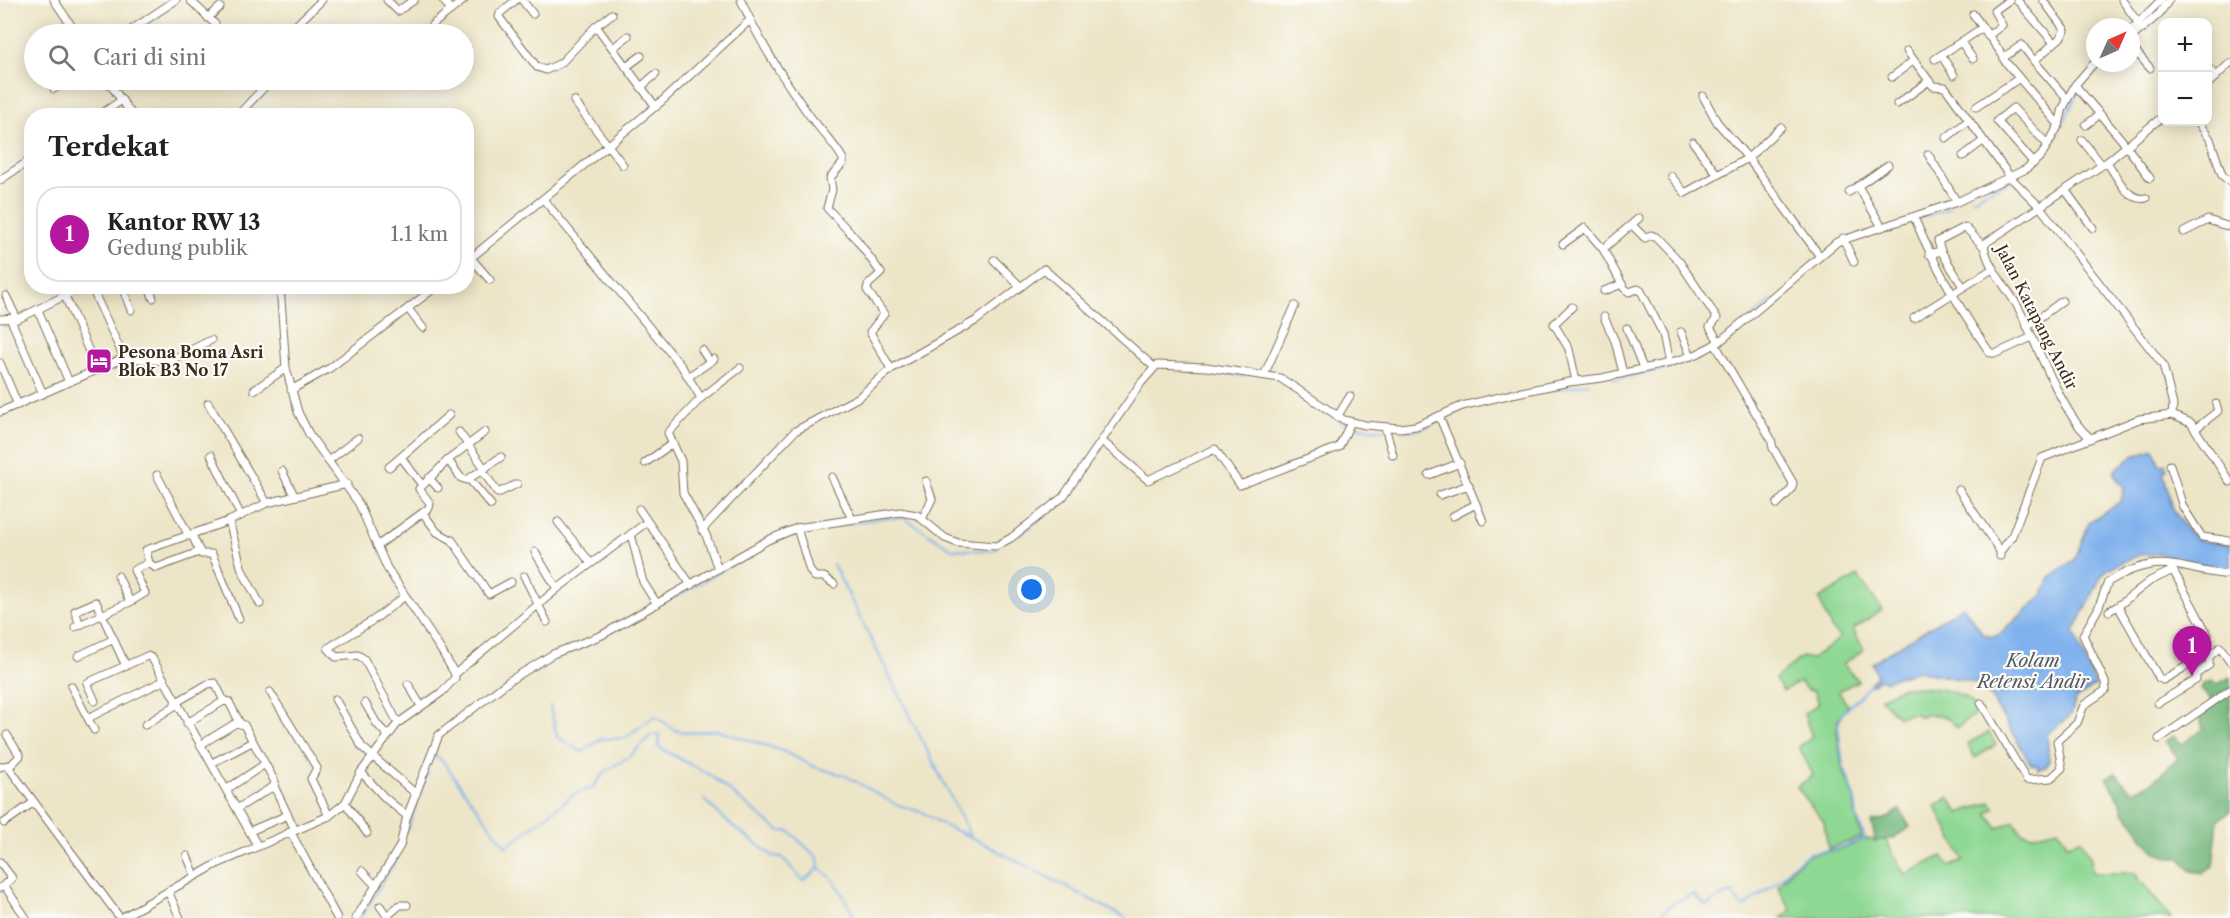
<!DOCTYPE html>
<html lang="id">
<head>
<meta charset="utf-8">
<style>
	body { margin:0; font-family:"Libre Caslon Text",serif; background:#f6f6f6; color:#222 }
	.controls { position:absolute; right:18px; top:18px; display:grid; overflow:hidden; border-radius:12px; box-shadow:0 3px 15px #0003 }
	.controls button { width:54px; height:54px; display:grid; place-items:center; padding:0; border:0; border-bottom:2px solid #e0e0e0; background:#fff; color:#222; font:30px sans-serif }
	.compass { position:absolute; left:2086px; top:18px; width:54px; height:54px; border-radius:50%; background:#fff; box-shadow:0 3px 15px #0003; rotate:45deg }
	.you { position:absolute; left:1032px; top:590px; width:21px; height:21px; margin:-15px; border:4px solid #fff; border-radius:50%; background:#1a73e8; box-shadow:0 0 0 9px #1a73e833 }
	.badge { display:grid; place-items:center; width:39px; height:39px; border-radius:50%; background:#b5179e; color:#fff; font-size:20px; font-weight:700 }
	.pin { position:absolute; translate:-50% -50px; filter:drop-shadow(0 2px 3px #0008) }
	.pin::after { content:''; position:absolute; top:32px; width:21px; height:18px; background:inherit; clip-path:polygon(0 0,100% 0,50% 100%) }
	.list { margin:0; padding:0; list-style:none }
	h2 { display:flex; justify-content:space-between; align-items:center; height:78px; margin:0; padding:0 24px; font-size:26px }
	h2 small { font-size:20px; font-weight:400; color:#767676 }
	.list li { display:grid; grid-template-columns:39px 1fr auto; gap:18px; align-items:center; box-sizing:border-box; height:96px; margin:0 12px 12px; padding:0 12px; border:2px solid #e0e0e0; border-radius:24px }
	.list b { display:block; font-size:22px; white-space:nowrap }
	.list p { margin:0; font-size:20px; white-space:nowrap; color:#767676 }
	.list em { font-size:20px; font-style:normal; color:#767676 }
	.icon { flex:none; width:33px; height:33px; fill:none; stroke:currentColor; stroke-width:2; stroke-linecap:round; stroke-linejoin:round }
	.map { position:relative; flex:none; width:2230px; height:918px; overflow:hidden }
	.search { position:absolute; background:#fff; box-shadow:0 3px 15px #0003; left:24px; top:24px; width:450px; height:66px; display:flex; align-items:center; gap:15px; box-sizing:border-box; padding:0 21px; border-radius:33px; color:#767676; font-size:22px }
	.panel { position:absolute; background:#fff; box-shadow:0 3px 15px #0003; left:24px; top:108px; width:450px; height:186px; border-radius:24px }
	.map>svg:first-child { display:block }
	.green { fill:#8fd894; stroke:#658159; stroke-width:1.5 }
	.forest { fill:#73b87e; stroke:#57714e; stroke-width:1.5 }
	.water { fill:#81b2ed; stroke:#5e6e86; stroke-width:1.5 }
	.lines { fill:none; stroke-linecap:round; stroke-linejoin:round }
	.stream { stroke:#81b2ed; stroke-width:2 }
	.minor-casing { stroke:#796b59; stroke-width:9 }
	.minor { stroke:#fff; stroke-width:7 }
	.labels { text-anchor:middle; dominant-baseline:central; stroke-width:4.5; stroke-linejoin:round; paint-order:stroke }
	.street-label { font-size:16px; fill:#3b2a1e; stroke:#fdfcf7 }
	.poi-label { font-size:16px; font-weight:bold; fill:#3b2a1e; stroke:#fdfcf7; text-anchor:start }
	.water-label { font-size:18px; font-style:italic; fill:#545a66; stroke:#fdfcf7 }
</style>
</head>
<body>
<div class="map">
<svg width="2230" height="918" viewBox="0 0 2230 918">
	<rect width="100%" height="100%" fill="#fdfcf7"/>
	<filter id="ink" filterUnits="userSpaceOnUse"><feTurbulence type="fractalNoise" baseFrequency=".0167" numOctaves="2"/><feDisplacementMap in="SourceGraphic" scale="12" xChannelSelector="R" yChannelSelector="G"/><feConvolveMatrix kernelMatrix="1 2 1 2 8 2 1 2 1" color-interpolation-filters="sRGB"/></filter>
	<filter id="wash" filterUnits="userSpaceOnUse"><feTurbulence type="fractalNoise" baseFrequency=".008" numOctaves="4" result="noise"/><feDisplacementMap in="SourceGraphic" scale="24" xChannelSelector="R" yChannelSelector="G"/><feGaussianBlur stdDeviation="1.35" result="paint"/><feColorMatrix in="noise" values="0 0 0 0 0 0 0 0 0 0 0 0 0 0 0 0 0 1.4 0 .05"/><feComposite in="paint" operator="in"/></filter>
	<g filter="url(#wash)">
		<rect width="100%" height="100%" fill="#ede5c7"/>
		<!-- green -->
		<g class="green">
			<path d="M1858,576L1882,610L1853,629L1864,650L1843,664L1858,681L1838,691L1848,706L1838,720L1837,729L1842,766L1854,797L1856,817L1862,837L1828,849L1824,822L1797,787L1813,775L1799,747L1812,737L1804,714L1819,703L1813,691L1807,690L1800,682L1783,691L1775,679L1802,657L1812,659L1840,638L1831,628L1819,599Z"/>
			<path d="M1903,687C1929,687 1964,687 1979,711L1957,728C1947,714 1935,713 1920,716L1913,713L1898,717L1880,698Z"/>
			<path d="M1989,732L1996,745L1975,758L1967,744Z"/>
			<path d="M1949,797L1959,813L1991,802L1995,808L1987,814L1998,828L2014,821L2022,833L2031,835L2058,829L2067,844L2081,840L2091,859L2092,873H2134L2171,918H1781L1791,910L1778,887L1794,866L1810,854L1837,850L1865,839L1886,840L1905,875L1942,856L1949,866L1964,860L1935,806Z"/>
		</g>
		<!-- forest -->
		<g class="forest">
			<path d="M2230,677V812L2218,820L2213,867L2203,873L2191,871L2181,858H2169L2154,851L2142,838L2137,826L2122,811V805L2106,778L2116,773L2128,788L2133,791L2151,783L2178,758L2165,741L2174,736L2182,744L2203,729L2200,716L2214,704L2201,689L2203,684L2211,681L2218,684Z"/>
			<path d="M1900,810L1910,827L1893,838L1874,841L1875,837L1871,822L1885,819Z"/>
		</g>
		<!-- water -->
		<path class="water" d="M2153,449L2160,465L2165,464L2167,470L2163,472L2173,509L2185,528L2197,540L2230,544V571L2200,568L2161,554L2140,555L2109,568L2102,575L2074,632L2096,686L2076,698L2071,715L2047,734L2049,760L2046,767L2038,769L2037,765L2031,764L1990,696L1980,685L1969,681L1917,671L1884,681L1879,679L1872,685L1870,683L1877,676L1872,663L1963,606L1983,634L1993,637L2000,634L2043,595L2050,577L2075,559L2089,523L2121,501L2124,488L2115,476V470L2131,457Z"/>
		<g class="lines">
			<!-- stream -->
			<g class="stream">
				<path d="M2149,18L2165,0"/>
				<path d="M2062,126L2082,82"/>
				<path d="M2046,154L2059,131"/>
				<path d="M1972,199L2010,180"/>
				<path d="M1879,232L1950,208"/>
				<path d="M1730,337L1773,300"/>
				<path d="M1185,369L1245,376"/>
				<path d="M1613,379C1645,374 1682,368 1710,351"/>
				<path d="M1300,395C1329,416 1347,429 1384,430"/>
				<path d="M1498,401L1589,383"/>
				<path d="M1405,431L1424,428L1460,410"/>
				<path d="M801,532L883,518H904L952,549L992,551L997,548"/>
				<path d="M1020,535L1065,499"/>
				<path d="M770,543L796,534"/>
				<path d="M833,564L971,837L1126,918"/>
				<path d="M674,598L747,556"/>
				<path d="M498,694L556,657L595,641"/>
				<path d="M550,706L557,737L582,752L601,739L625,738L655,716L675,730L688,733L716,730L778,749L815,767L846,776L895,804L924,813L945,826L971,837"/>
				<path d="M434,756L441,759L506,847L576,793L592,788L606,771L630,756L651,735L660,734L658,747L710,775L770,824L780,831H789L818,858L819,868"/>
				<path d="M704,800L731,825L773,856L782,857L803,881L819,868C838,879 845,900 855,918"/>
				<path d="M407,831L428,771"/>
				<path d="M361,918L398,856"/>
				<path d="M1656,918L1672,904L1693,894L1706,906L1724,895L1732,893L1743,908L1781,879L1793,865L1810,853L1837,849L1865,838L1857,817L1855,797L1843,765L1838,725L1842,714L1871,684"/>
			</g>
		</g>
	</g>
	<g filter="url(#ink)">
		<g class="lines">
			<defs>
				<g id="minor">
					<path d="M54,0L77,34"/>
					<path d="M190,0L215,24"/>
					<path d="M387,0L398,11L414,0"/>
					<path d="M443,0L451,10"/>
					<path d="M516,0L500,13L499,17L537,67L546,70L561,63L596,26L656,107"/>
					<path d="M522,0L533,14"/>
					<path d="M741,0C758,39 782,77 807,112C818,128 833,141 843,159V163L830,178L832,190L827,208L857,240L881,273L868,285L867,290L884,314L870,332L891,369"/>
					<path d="M2017,0L2054,43"/>
					<path d="M2043,0L2065,30L2060,38L2034,61L2067,99"/>
					<path d="M2122,0L2139,24"/>
					<path d="M1973,14L2004,57"/>
					<path d="M208,18L220,7"/>
					<path d="M432,25L464,0"/>
					<path d="M596,26L612,14"/>
					<path d="M2131,30L2161,0"/>
					<path d="M125,34L176,0"/>
					<path d="M287,34L322,0"/>
					<path d="M1988,36L2002,25L1994,11L2009,0"/>
					<path d="M2131,38L2159,14L2169,0"/>
					<path d="M1961,42L1973,59"/>
					<path d="M2131,46L2150,68"/>
					<path d="M613,48L628,36"/>
					<path d="M1907,51L1933,86L1945,87L2011,178L2040,207L2163,365L2173,405L2172,415"/>
					<path d="M1941,55L1954,75"/>
					<path d="M1935,59L1982,28"/>
					<path d="M2034,61L2022,45L2004,57V60L2059,125"/>
					<path d="M626,67L641,56"/>
					<path d="M2208,67L2216,77"/>
					<path d="M1892,77L1913,61"/>
					<path d="M107,80L133,116"/>
					<path d="M2208,84L2230,63"/>
					<path d="M2075,85L2121,139L2150,178"/>
					<path d="M641,87L656,74"/>
					<path d="M54,89L69,80"/>
					<path d="M1703,96L1717,122L1748,158L1781,127"/>
					<path d="M574,101L623,165"/>
					<path d="M1897,104L1929,81"/>
					<path d="M1976,107L2018,79"/>
					<path d="M98,116L122,100"/>
					<path d="M237,116L271,80"/>
					<path d="M2198,122L2210,139L2222,175L2230,182"/>
					<path d="M2086,125L2100,114"/>
					<path d="M1946,138L1968,121"/>
					<path d="M2082,140L2102,165"/>
					<path d="M1693,142L1717,174"/>
					<path d="M1928,154L1957,202"/>
					<path d="M1963,156L1983,141"/>
					<path d="M2107,162C2116,175 2127,202 2146,198"/>
					<path d="M2034,163L1997,121L2013,108L2048,145"/>
					<path d="M1671,176L1685,193L1748,158L1819,255"/>
					<path d="M0,180L32,159"/>
					<path d="M2066,191L2093,228"/>
					<path d="M1849,192L1858,186"/>
					<path d="M544,200L682,367L701,398L740,368"/>
					<path d="M1914,217C1934,266 1960,309 1990,353H1997L2032,337"/>
					<path d="M1639,218L1603,249L1624,288L1629,292L1638,289L1641,291L1663,334L1669,363"/>
					<path d="M1632,225L1645,238L1651,235L1656,237L1679,261L1717,318L1710,327L1719,342"/>
					<path d="M1882,227L1858,186L1888,165"/>
					<path d="M2184,232L2208,220L2230,227"/>
					<path d="M1843,238L1854,262"/>
					<path d="M1563,244L1585,228L1603,249"/>
					<path d="M1941,251L1963,287"/>
					<path d="M1929,254L1941,251L1938,241L1965,227L1984,247"/>
					<path d="M471,258L490,280"/>
					<path d="M994,260L1020,286"/>
					<path d="M466,262L662,101L750,20"/>
					<path d="M91,286L124,358"/>
					<path d="M122,286L131,310"/>
					<path d="M149,286L153,298"/>
					<path d="M180,286V287"/>
					<path d="M1604,291L1622,284"/>
					<path d="M6,296L17,319"/>
					<path d="M65,296L97,370"/>
					<path d="M1572,307L1554,324L1569,349L1576,381"/>
					<path d="M38,310L69,382"/>
					<path d="M409,310L423,328"/>
					<path d="M1604,317L1615,341L1623,373"/>
					<path d="M1914,318L1994,268"/>
					<path d="M0,319L20,318L84,286"/>
					<path d="M11,320L43,394"/>
					<path d="M2027,327L2062,301"/>
					<path d="M1627,328L1643,368"/>
					<path d="M1681,332L1691,356"/>
					<path d="M1715,344L1771,439L1773,448L1793,483L1791,490L1777,504"/>
					<path d="M702,350L710,362"/>
					<path d="M0,363L18,405"/>
					<path d="M1264,375L1295,306"/>
					<path d="M688,377L714,359"/>
					<path d="M254,390L286,368"/>
					<path d="M291,390L330,368L437,286"/>
					<path d="M701,398L668,433L681,461L683,493L706,535L718,569"/>
					<path d="M208,403L267,503"/>
					<path d="M0,412L124,358L169,361L211,340"/>
					<path d="M1439,416L1476,504L1453,516"/>
					<path d="M1337,417L1350,396"/>
					<path d="M1385,427L1393,455"/>
					<path d="M2195,429L2218,411L2216,404"/>
					<path d="M459,432L485,469"/>
					<path d="M2091,438C2066,422 2034,338 2019,309C2009,289 1986,267 1984,244L2107,162L2162,117"/>
					<path d="M1102,441L1148,480L1215,449L1240,485L1339,447L1351,422"/>
					<path d="M211,455L241,516"/>
					<path d="M448,460L485,432"/>
					<path d="M328,461L358,438"/>
					<path d="M645,463L673,443"/>
					<path d="M2170,465L2183,507L2202,537L2230,541"/>
					<path d="M389,467L401,457"/>
					<path d="M482,470L498,493L517,484"/>
					<path d="M282,471L294,495"/>
					<path d="M157,475L189,536"/>
					<path d="M1429,475L1460,463"/>
					<path d="M832,477L852,519"/>
					<path d="M429,478L438,488"/>
					<path d="M469,479L491,505"/>
					<path d="M422,485L401,457L449,415"/>
					<path d="M1959,490L2000,551"/>
					<path d="M1440,495L1469,485"/>
					<path d="M1476,504L1483,521"/>
					<path d="M639,509L691,585"/>
					<path d="M423,513L437,532L452,540L489,594L511,582"/>
					<path d="M922,519L932,499L926,481"/>
					<path d="M229,521L242,570L260,604"/>
					<path d="M558,522L590,562"/>
					<path d="M797,528L810,571L815,577H824L834,584"/>
					<path d="M702,530L795,431L859,397L891,369L977,320L1044,269L1154,367"/>
					<path d="M631,534L643,582L657,604"/>
					<path d="M192,535L201,554H212L239,619"/>
					<path d="M377,546L429,508L430,503L419,489L448,460L461,478L467,480L501,457"/>
					<path d="M535,552L557,589"/>
					<path d="M2000,556V552L2012,536L2042,458L2139,419L2172,415L2191,423L2230,482"/>
					<path d="M149,563L146,550L229,521L267,503L347,484"/>
					<path d="M524,576L547,622"/>
					<path d="M130,602L145,593L134,570L149,563L156,568L199,552"/>
					<path d="M2118,606L2150,581L2173,570L2208,635L2204,644L2210,654"/>
					<path d="M2109,611L2118,606L2159,678L2163,680L2187,666"/>
					<path d="M80,625L75,611L96,602L126,666"/>
					<path d="M75,627L130,602L118,576"/>
					<path d="M78,656L114,639"/>
					<path d="M455,674L557,589L647,522"/>
					<path d="M408,684L421,706"/>
					<path d="M71,686L94,730"/>
					<path d="M270,692L317,768L311,779L329,816"/>
					<path d="M335,699L362,747L416,794"/>
					<path d="M95,701L87,683L147,656L152,658L257,845"/>
					<path d="M224,701L229,702L240,723"/>
					<path d="M175,703L208,684L215,683L224,701L187,723"/>
					<path d="M365,703L377,724L388,736"/>
					<path d="M1981,703L2027,780L2051,778L2062,768L2057,741L2077,723L2084,705L2106,690L2105,682L2083,635L2098,609L2108,582C2161,550 2177,570 2230,575"/>
					<path d="M2158,703L2196,680V674L2209,665V657L2220,647L2230,662"/>
					<path d="M88,718L163,681"/>
					<path d="M398,723L364,659L358,655L336,657L328,648L375,619L405,596"/>
					<path d="M145,725L176,705"/>
					<path d="M7,735L20,756L9,767"/>
					<path d="M2159,739L2230,690"/>
					<path d="M200,745L236,723L244,725L275,782L274,786L295,830"/>
					<path d="M212,763L252,742"/>
					<path d="M0,767L7,765L34,802"/>
					<path d="M361,772L385,798L407,816"/>
					<path d="M227,789L265,764"/>
					<path d="M345,803L367,833"/>
					<path d="M238,808L274,786"/>
					<path d="M4,823L34,802L120,918"/>
					<path d="M250,831L288,815"/>
					<path d="M290,831L337,918"/>
					<path d="M187,856L195,875"/>
					<path d="M0,862L12,878L4,885"/>
					<path d="M362,871L376,886"/>
					<path d="M0,888L4,885L26,918"/>
					<path d="M168,891L180,918"/>
					<path d="M380,906L387,916"/>
					<path d="M121,918L217,864L329,816L345,803L361,772L398,723L442,692L455,678V674L441,650L387,568L359,504L309,434L298,412L286,368L280,286"/>
					<path d="M356,918L400,846L407,816L439,735L509,681L553,654L602,635L768,540L797,528L900,512L917,515L945,538L958,543L996,546L1011,538L1063,497L1141,383L1157,365L1206,367L1280,378L1344,420L1365,425L1399,428L1416,426L1462,406L1512,394L1569,382L1602,378L1669,363L1697,354L1719,342L1837,242L1957,202L2026,169L2041,156L2059,125L2063,108L2075,85L2095,62"/>
					<path d="M389,918L387,916L400,905H407"/>
				</g>
			</defs>
			<!-- minor casing -->
			<use href="#minor" class="minor-casing"/>
			<!-- minor -->
			<use href="#minor" class="minor"/>
		</g>
	</g>
	<!-- icons -->
	<defs>
		<symbol id="hotel-square" viewBox="-11 -11 22 22"><rect x="-9" y="-9" width="18" height="18" rx="4" fill="#b5179e" stroke="#fdfcf7"/><path d="M-6-4.5h1.5V1H6V5H4.5V3h-9V5H-6ZM-4 0a1.8 1.8 0 1 1 3.6 0ZM.5 0V-2.5h3Q6-2.5 6 0Z" fill="#fff"/></symbol>
	</defs>
	<g fill-rule="evenodd">
		<use href="#hotel-square" x="84" y="346" width="30" height="30"/>
	</g>
	<g class="labels">
		<!-- street labels -->
		<g class="street-label">
			<text transform="translate(2037 317) rotate(63)">Jalan Katapang Andir</text>
		</g>
		<!-- poi labels -->
		<g class="poi-label">
			<text x="118" y="352">Pesona Boma Asri<tspan x="118" dy="18">Blok B3 No 17</tspan></text>
		</g>
		<!-- water labels -->
		<g class="water-label">
			<text x="2033" y="661">Kolam<tspan x="2033" dy="21">Retensi Andir</tspan></text>
		</g>
	</g>
</svg>
<div class="controls">
<button>+</button>
<button>−</button>
</div>
<svg class="compass" viewBox="-18 -18 36 36"><path d="M0-13l5 13h-10z" fill="#e53935"/><path d="M0 13l5-13h-10z" fill="#767676"/></svg>
<div class="you"></div>
<div class="pin badge" style="left:2192px;top:676px">1</div>
<div class="search"><svg class="icon" aria-label="search" viewBox="0 0 24 24"><circle cx="10" cy="10" r="6"/><path d="M15 15l6 6"/></svg>Cari di sini</div>
<section class="panel">
<h2>Terdekat<small></small></h2>
<ul class="list">
<li><span class="badge">1</span><div><b>Kantor RW 13</b><p>Gedung publik</p></div><em>1.1 km</em></li>
</ul>
</section>
</div>
</body>
</html>
